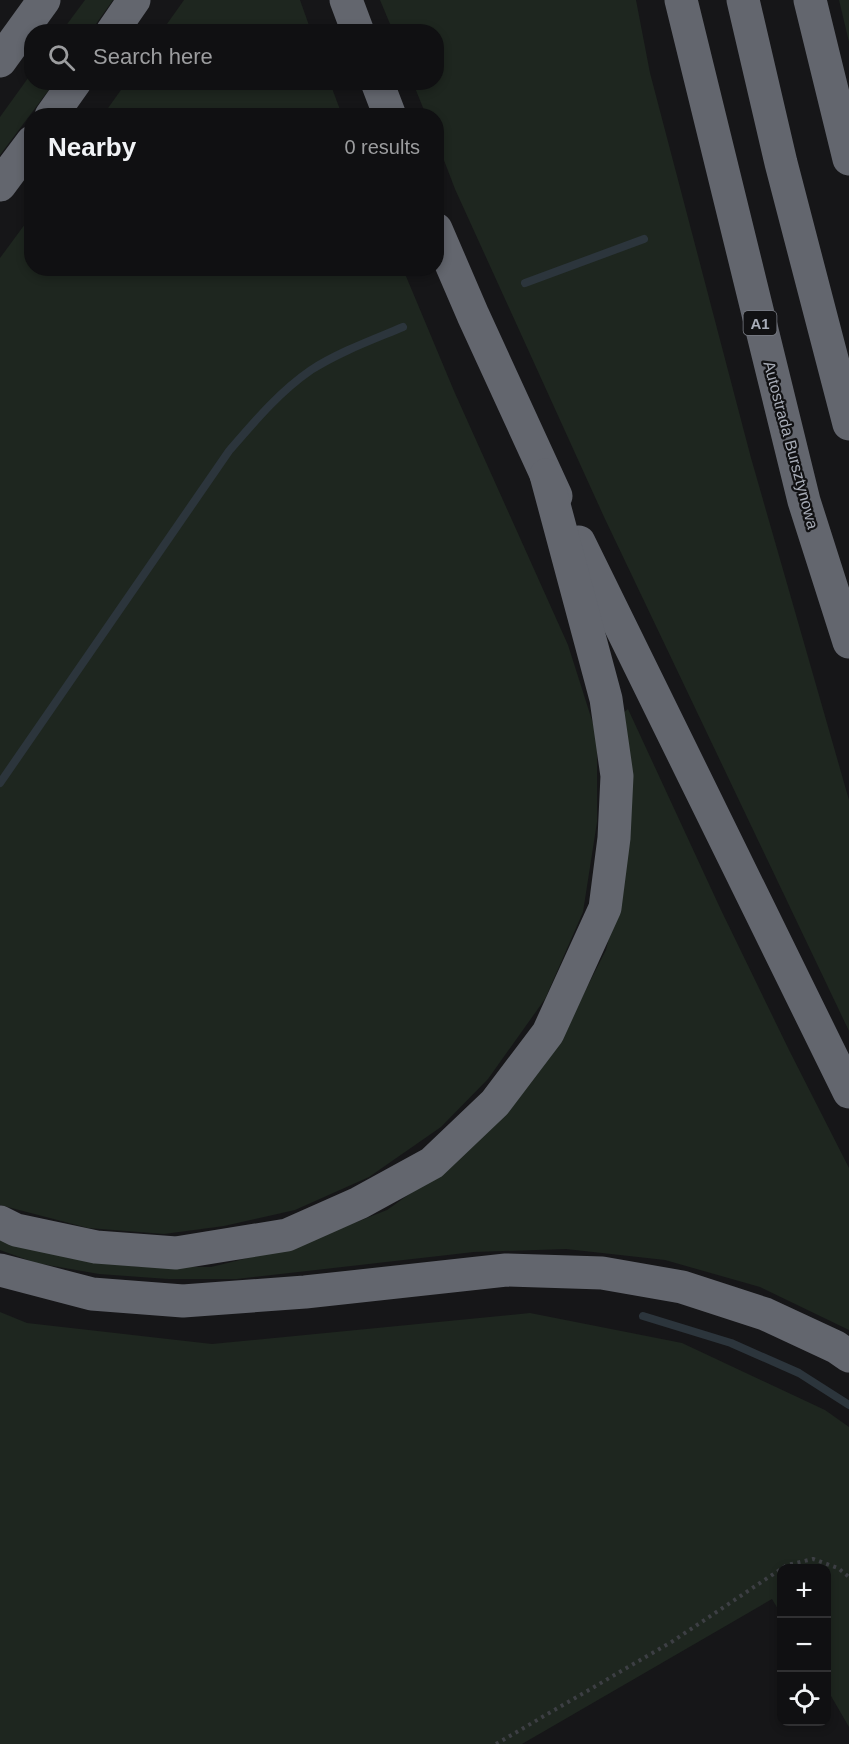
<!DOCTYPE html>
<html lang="en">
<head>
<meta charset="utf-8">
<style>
	body { margin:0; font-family:Helvetica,sans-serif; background:#19191b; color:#f1f3f6 }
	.controls { position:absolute; right:18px; bottom:18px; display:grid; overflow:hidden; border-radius:12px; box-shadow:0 3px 9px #0003 }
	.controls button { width:54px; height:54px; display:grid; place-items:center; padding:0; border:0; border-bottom:2px solid #303032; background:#101012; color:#f1f3f6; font:30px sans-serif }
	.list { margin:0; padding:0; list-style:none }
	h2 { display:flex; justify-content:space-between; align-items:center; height:78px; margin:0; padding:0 24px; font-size:26px }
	h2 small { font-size:20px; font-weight:400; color:#9c9d9f }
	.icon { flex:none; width:33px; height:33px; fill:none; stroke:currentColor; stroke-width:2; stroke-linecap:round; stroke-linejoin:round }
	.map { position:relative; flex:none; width:849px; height:1744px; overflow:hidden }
	.search { position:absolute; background:#101012; box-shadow:0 3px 9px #0003; left:24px; top:24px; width:420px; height:66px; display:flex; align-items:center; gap:15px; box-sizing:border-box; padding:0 21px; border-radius:24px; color:#9c9d9f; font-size:22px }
	.panel { position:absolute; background:#101012; box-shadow:0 3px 9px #0003; left:24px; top:108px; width:420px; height:168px; border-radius:24px }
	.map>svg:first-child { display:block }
	.grass { fill:#1e261f }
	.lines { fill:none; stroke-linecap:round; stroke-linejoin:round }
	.stream { stroke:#2c353c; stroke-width:8 }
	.path { stroke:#3d3f44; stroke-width:4; stroke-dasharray:3 4.5; stroke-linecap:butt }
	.motorway { stroke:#63666e; stroke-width:33 }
	.labels { text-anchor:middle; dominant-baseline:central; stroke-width:4.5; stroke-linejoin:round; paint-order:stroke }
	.shield { fill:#111113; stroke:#7b7e86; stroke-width:1.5 }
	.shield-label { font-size:15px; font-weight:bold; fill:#a8adb8 }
	.street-label { font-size:16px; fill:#a8adb8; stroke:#111113 }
</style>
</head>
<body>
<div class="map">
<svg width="849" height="1744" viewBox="0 0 849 1744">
	<rect width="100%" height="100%" fill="#161618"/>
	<!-- grass -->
	<g class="grass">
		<path d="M85,0H113L91,31H62Z"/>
		<path d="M184,0H300L311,31H162Z"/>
		<path d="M380,0H636L650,73L751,458L849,800V1031L605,519L455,189L437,142L436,116L426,115L413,83L436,82V32L393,31Z"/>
		<path d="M839,0H849V42Z"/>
		<path d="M31,74L32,82L54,83L0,155V117Z"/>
		<path d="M126,83H330L342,115H103Z"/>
		<path d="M31,216L32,268L403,269L454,391L568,645L597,736V822L583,912L545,999L488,1079L441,1127L369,1177L295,1210L224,1226L164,1234L88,1228L0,1205V258Z"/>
		<path d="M628,709L721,910L789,1050L849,1168V1330L760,1287L665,1260L566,1249L474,1252L237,1279H168L99,1274L36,1263L0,1250V1237L68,1258L140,1267H211L296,1246L387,1210L436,1175L558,1044L606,950L626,868L623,713Z"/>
		<path d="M0,1312L27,1323L212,1344L530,1313L682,1343L825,1410L849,1427V1727L827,1689L826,1568H782L781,1614L772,1599L522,1744H0Z"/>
	</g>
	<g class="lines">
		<!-- stream -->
		<g class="stream">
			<path d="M525,283L644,239"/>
			<path d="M0,783L229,451C254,422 279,392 311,370C339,352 372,340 403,327"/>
			<path d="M643,1316L731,1343L799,1373L849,1405"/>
		</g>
		<!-- path -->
		<path class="path" d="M496,1744L673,1641L787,1565L813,1559L838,1568L849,1577"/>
		<!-- motorway -->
		<g class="motorway">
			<path d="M346,0L358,32"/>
			<path d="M681,0L804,501L849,642"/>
			<path d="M743,0L781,163L849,424"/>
			<path d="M810,0L849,159"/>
			<path d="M112,32L134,0"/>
			<path d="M0,61L44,0"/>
			<path d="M377,82L390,116"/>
			<path d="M51,116L75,82"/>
			<path d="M0,185L32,142"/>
			<path d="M436,229L473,315L556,496"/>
			<path d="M579,542L849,1092"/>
			<path d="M0,1222L16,1230L96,1247L176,1253L287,1235L359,1203L432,1163L495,1103L548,1033L605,908L614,838L617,776L606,699L546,475"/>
			<path d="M0,1270L92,1294L183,1301L305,1292L506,1270L602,1273L682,1287L765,1314L836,1347L849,1356"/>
		</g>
	</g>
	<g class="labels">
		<!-- shield labels -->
		<rect class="shield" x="743.5" y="311" width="33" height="24" rx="4.5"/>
		<g class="shield-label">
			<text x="760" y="323">A1</text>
		</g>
		<!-- street labels -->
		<g class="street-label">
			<text transform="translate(791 445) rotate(75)">Autostrada Bursztynowa</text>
		</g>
	</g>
</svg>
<div class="controls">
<button>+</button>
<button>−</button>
<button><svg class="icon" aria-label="locate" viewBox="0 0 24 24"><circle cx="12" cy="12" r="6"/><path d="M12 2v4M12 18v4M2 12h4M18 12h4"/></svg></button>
</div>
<div class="search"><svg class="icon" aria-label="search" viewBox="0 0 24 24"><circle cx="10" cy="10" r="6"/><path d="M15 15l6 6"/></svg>Search here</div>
<section class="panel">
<h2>Nearby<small>0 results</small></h2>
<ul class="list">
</ul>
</section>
</div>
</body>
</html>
